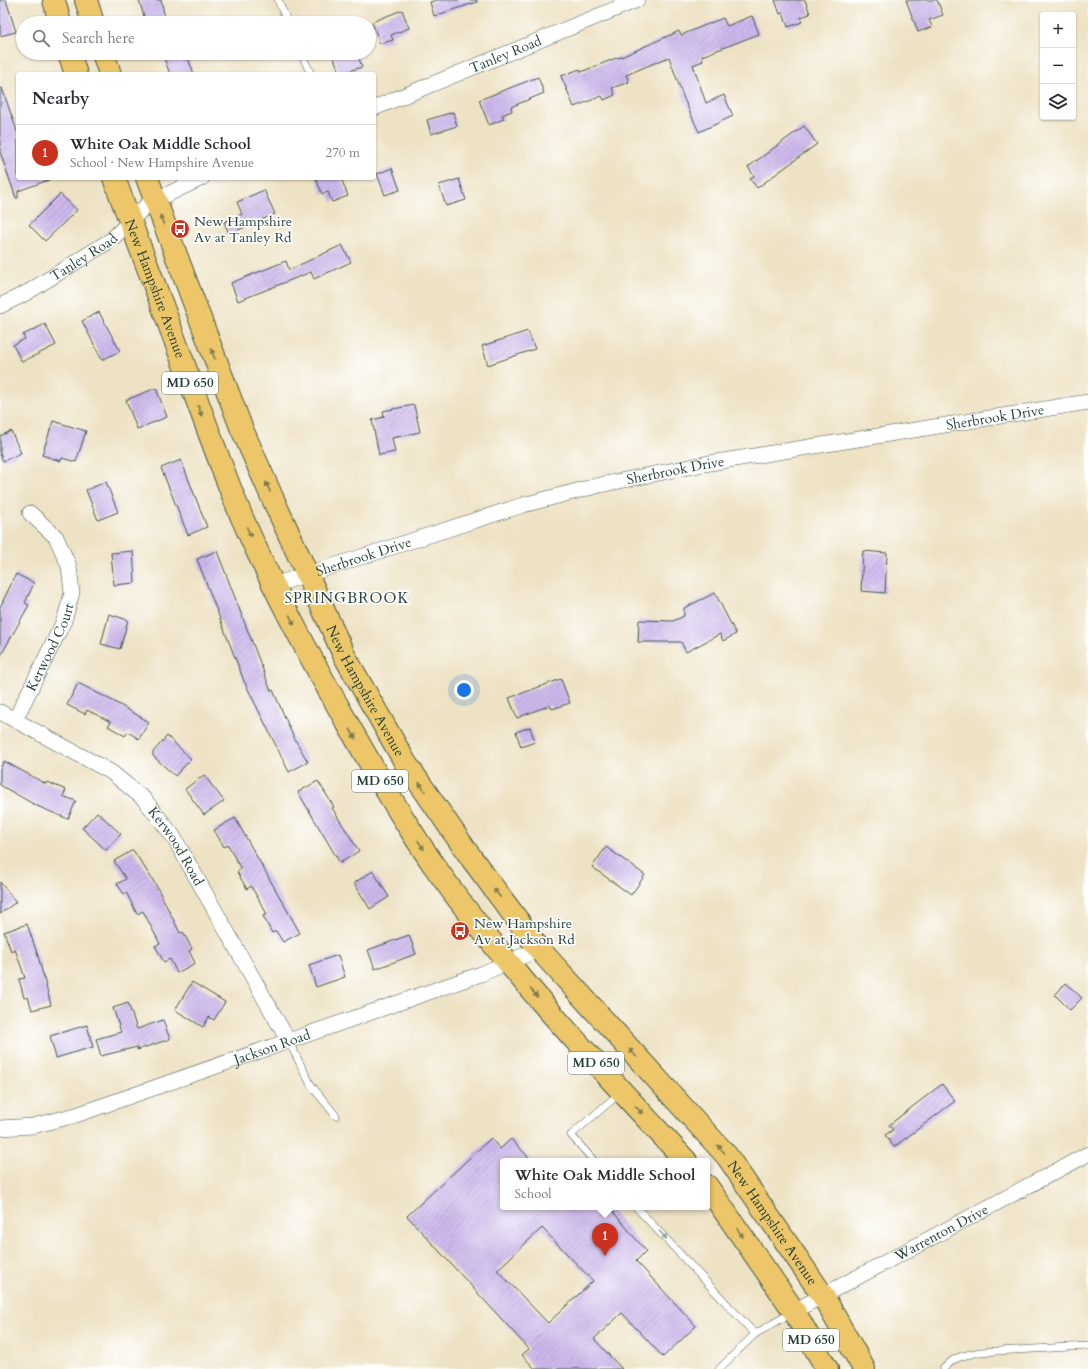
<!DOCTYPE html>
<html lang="en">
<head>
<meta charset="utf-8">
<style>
	body { margin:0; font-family:Cardo,serif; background:#f7f7f7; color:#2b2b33 }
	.controls { position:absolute; right:12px; top:12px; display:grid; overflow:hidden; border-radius:4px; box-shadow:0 1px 3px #0004 }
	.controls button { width:36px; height:36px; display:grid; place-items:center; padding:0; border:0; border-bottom:1px solid #e1e1e2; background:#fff; color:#2b2b33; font:20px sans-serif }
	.you { position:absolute; left:464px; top:690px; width:14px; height:14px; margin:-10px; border:3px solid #fff; border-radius:50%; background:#1a73e8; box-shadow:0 0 0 6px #1a73e833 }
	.badge { display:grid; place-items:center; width:26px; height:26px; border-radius:50%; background:#c8321e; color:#fff; font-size:13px; font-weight:700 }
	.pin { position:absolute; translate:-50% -33px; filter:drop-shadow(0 1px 2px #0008) }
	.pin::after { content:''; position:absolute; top:21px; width:14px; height:12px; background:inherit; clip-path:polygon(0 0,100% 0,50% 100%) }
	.popup { position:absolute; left:500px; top:1158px; width:210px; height:52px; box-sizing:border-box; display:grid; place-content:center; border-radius:4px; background:#fff; filter:drop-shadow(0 1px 3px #0005); font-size:13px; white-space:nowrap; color:#7c7c81 }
	.popup b { font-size:15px; color:#2b2b33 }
	.popup::after { content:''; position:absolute; left:50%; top:100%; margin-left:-8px; border:8px solid transparent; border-top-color:#fff }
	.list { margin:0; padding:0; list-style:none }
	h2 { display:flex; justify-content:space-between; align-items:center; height:52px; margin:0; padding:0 16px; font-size:17px }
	h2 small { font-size:13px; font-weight:400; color:#7c7c81 }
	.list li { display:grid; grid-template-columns:26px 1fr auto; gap:12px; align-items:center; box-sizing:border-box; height:56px; padding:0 16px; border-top:1px solid #e1e1e2 }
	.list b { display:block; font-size:15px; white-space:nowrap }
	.list p { margin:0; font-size:13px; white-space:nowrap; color:#7c7c81 }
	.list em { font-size:13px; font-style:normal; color:#7c7c81 }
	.icon { flex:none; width:22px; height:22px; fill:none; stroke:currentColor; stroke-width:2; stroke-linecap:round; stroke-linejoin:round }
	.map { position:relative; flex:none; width:1088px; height:1369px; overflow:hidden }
	.search { position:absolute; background:#fff; box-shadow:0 1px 3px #0004; left:16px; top:16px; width:360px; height:44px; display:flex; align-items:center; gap:10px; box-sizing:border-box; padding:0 14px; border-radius:22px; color:#7c7c81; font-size:15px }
	.panel { position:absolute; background:#fff; box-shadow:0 1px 3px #0004; left:16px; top:72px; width:360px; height:108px; border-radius:4px }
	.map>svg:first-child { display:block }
	.building { fill:url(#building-hatch); fill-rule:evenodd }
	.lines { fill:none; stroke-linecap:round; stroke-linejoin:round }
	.lane-casing { stroke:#3e564a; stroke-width:8 }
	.street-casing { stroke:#3e564a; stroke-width:16 }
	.primary-casing { stroke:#3e564a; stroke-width:24 }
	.lane { stroke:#fff; stroke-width:7 }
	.street { stroke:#fff; stroke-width:15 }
	.primary { stroke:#ecc669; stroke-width:22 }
	.oneway { fill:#7b7b4c }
	.oneway2 { fill:#8f9e9a }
	.labels { text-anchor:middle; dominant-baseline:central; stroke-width:3.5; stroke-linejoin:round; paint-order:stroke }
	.shield { fill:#fff; stroke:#627771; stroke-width:1 }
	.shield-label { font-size:13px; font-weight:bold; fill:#1f3d34 }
	.street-label { font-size:14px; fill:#1f3d34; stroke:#fff }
	.poi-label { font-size:14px; fill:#1f3d34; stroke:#fff; text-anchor:start }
	.neighbourhood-label { font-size:15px; letter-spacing:1px; fill:#1f3d34; stroke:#fff }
</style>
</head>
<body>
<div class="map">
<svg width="1088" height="1369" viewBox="0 0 1088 1369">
	<defs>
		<pattern id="building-hatch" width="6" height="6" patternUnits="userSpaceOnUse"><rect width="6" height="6" fill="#ceb8ed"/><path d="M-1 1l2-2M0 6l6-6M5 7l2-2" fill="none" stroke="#a797c1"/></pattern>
	</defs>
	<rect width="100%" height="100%" fill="#fff"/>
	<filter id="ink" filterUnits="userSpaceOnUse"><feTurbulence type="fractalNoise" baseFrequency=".025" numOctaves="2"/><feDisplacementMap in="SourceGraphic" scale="8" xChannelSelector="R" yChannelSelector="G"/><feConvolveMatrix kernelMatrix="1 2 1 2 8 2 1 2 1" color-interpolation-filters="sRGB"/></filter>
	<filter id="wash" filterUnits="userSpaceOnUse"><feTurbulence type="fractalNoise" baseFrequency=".012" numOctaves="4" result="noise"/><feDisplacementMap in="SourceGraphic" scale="16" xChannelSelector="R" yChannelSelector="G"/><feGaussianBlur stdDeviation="0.9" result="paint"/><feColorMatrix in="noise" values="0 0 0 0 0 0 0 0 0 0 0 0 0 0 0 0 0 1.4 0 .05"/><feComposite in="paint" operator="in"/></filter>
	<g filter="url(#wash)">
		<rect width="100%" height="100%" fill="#eee2c4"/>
		<g id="blocks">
			<!-- building -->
			<g class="building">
				<path d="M0,0H6L16,32L0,36Z"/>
				<path d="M139,0H161L165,18L146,23Z"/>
				<path d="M437,0H477V2L434,16L430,2Z"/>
				<path d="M775,0H805L810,14L801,17L802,22L788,27L783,13L780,14Z"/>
				<path d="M906,0H937L943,15L929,20L932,27L918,32Z"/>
				<path d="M402,10L409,28L391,35L393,40L380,44L372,22Z"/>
				<path d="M752,16L759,34L702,56L703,61L693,65L706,103L724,95L733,116L699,132L684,99L669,57L626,75L629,82L612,88L615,95L604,100L602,96L574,107L561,76L580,69L581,72L619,57V58L679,31L681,35L723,18L727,26Z"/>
				<path d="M162,53H186L194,74H170Z"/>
				<path d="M332,53H357L362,67L340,74Z"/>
				<path d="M538,77L544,93L511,107L512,111L502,115L504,119L489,125L479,100Z"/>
				<path d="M0,88H2L18,134V178H49V180L18,191V198H16L0,152Z"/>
				<path d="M453,112L457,126L431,134L427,120Z"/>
				<path d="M804,126L817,144L757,188L750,179L754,176L748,167Z"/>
				<path d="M392,168L400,190L385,195L377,174Z"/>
				<path d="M316,178H341L348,196L332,202L328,192L322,194Z"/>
				<path d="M459,179L466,200L446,206L439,185Z"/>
				<path d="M264,190L275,214L229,234L224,222L242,214L237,202Z"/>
				<path d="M60,194L77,210L45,241L29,225Z"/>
				<path d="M342,245L351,262L314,279L311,272L238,301L231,283L286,261L289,270Z"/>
				<path d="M99,312L120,351L102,360L82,321Z"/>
				<path d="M45,324L56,345L22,362L13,345L25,339L23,335Z"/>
				<path d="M528,331L535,349L488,365L482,346Z"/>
				<path d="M156,388L167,417L137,429L126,400Z"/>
				<path d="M414,405L420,432L392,438L395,452L379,455L372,420L384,417L383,411Z"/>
				<path d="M53,421L86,431L76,462L62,458L61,461L42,455Z"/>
				<path d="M11,431L21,453L3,461L0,454V436Z"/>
				<path d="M181,460L207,527L188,535L161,468Z"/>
				<path d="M106,482L118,512L98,520L86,490Z"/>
				<path d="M133,551L135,583L114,585L111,553Z"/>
				<path d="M217,551L271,691L273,690L293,736L308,762L289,772L244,681L197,559Z"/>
				<path d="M863,551L887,553L885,593L861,591Z"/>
				<path d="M16,574L34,583L25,603L29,605L0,657V607Z"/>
				<path d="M715,593L736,634L723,641L720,634L686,652L681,642H638L639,620L673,621L684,616V608Z"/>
				<path d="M109,614L128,620L120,649L101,644Z"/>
				<path d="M561,679L570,703L552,709L550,705L517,718L509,698Z"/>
				<path d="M78,683L113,701L149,722L139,739L128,732L125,736L108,726L111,722L87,710L85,714L67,705Z"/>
				<path d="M530,727L535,742L521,747L516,732Z"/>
				<path d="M167,736L191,759L175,776L153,756V752Z"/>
				<path d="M4,761L46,784L47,782L66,790L63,796L76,801L68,819L37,806L0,785V769Z"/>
				<path d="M204,775L224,801L204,815L185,789Z"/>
				<path d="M318,781L334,807L332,808L359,851L340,863L298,792Z"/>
				<path d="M97,812L121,834L106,850L82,828Z"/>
				<path d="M235,818L300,933L283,942L276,931L272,933L263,916L267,914L251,886L247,889L237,872L241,869L228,845L224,847L214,830Z"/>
				<path d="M606,847L645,875L631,895L592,867Z"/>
				<path d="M133,850L156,885L180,933L183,932L192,949L189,951L195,963L177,973L170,959L164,962L155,946L160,944L143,911L137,914L126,892L124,894L117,884L126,879L114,861Z"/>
				<path d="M373,871L389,897L370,909L354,883Z"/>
				<path d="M0,882L16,902L0,914Z"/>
				<path d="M27,924L38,956L51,1005L32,1010L28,997L24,998L19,979L25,978L15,949L11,951L4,932Z"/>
				<path d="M409,935L416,954L375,969L368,950Z"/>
				<path d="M338,955L345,977L316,987L309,965Z"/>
				<path d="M192,982L225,1002L214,1020L209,1017L203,1027L175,1010Z"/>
				<path d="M1066,983L1082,998L1070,1010L1055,995Z"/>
				<path d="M128,1003L137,1029L163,1020L170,1039L137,1050V1047L101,1056L96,1039L121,1032L113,1008Z"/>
				<path d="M87,1025L93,1047L56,1058L50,1036Z"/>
				<path d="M942,1084L955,1101L894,1147L885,1135L893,1130L889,1125Z"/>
				<path d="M491,1138L500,1149L511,1139L532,1161H503V1207H609L646,1251L636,1261L696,1326L663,1357L622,1313L594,1339L622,1369H535L522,1355L529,1349L407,1216ZM542,1228L593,1281L548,1323L497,1270Z"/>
			</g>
		</g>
	</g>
	<g filter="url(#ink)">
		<use href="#blocks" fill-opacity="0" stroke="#3e564a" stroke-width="1"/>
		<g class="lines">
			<defs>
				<g id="lane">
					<path d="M278,0L288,23"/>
					<path d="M301,53L311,74"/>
					<path d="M289,1042L311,1085L336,1116"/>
					<path d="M594,1161L571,1135L620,1093"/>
					<path d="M636,1207L755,1334"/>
					<path d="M719,1369L755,1334L793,1312"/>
					<path d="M943,1369L953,1360L962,1356L980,1352L1088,1346"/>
				</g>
				<g id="street">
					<path id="s1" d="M374,108L637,0"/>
					<path id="s2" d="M0,306L28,292L111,240L154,198L166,195L202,178"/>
					<path id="s3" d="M274,585L523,505L600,485L704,464L1088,402"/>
					<path id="s4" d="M0,712L111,772L144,799L173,836L289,1042"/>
					<path id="s5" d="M15,720L64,621L72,593L69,566L56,537L30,513"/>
					<path id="s6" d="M0,1128L33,1126L76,1115L481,974L539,949"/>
					<path id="s7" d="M794,1311L1088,1154"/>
				</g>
				<g id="primary">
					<path d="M54,0L60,23"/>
					<path d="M86,0L93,23"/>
					<path d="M69,53L76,74"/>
					<path d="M103,53L110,74"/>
					<path id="s8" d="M114,178C133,230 154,282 173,335C195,394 216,454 240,513C270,583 307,652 345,719C373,769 402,819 435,867C509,972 598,1066 686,1161"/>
					<path id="s9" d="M147,178L241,427L272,497L344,655L405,762L472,859L539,949L727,1156L823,1296L864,1369"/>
					<path d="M707,1186L794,1311L827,1369"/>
				</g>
			</defs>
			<!-- lane casing -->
			<use href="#lane" class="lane-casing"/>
			<!-- street casing -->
			<use href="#street" class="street-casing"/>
			<!-- primary casing -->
			<use href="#primary" class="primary-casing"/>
			<!-- lane -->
			<use href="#lane" class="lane"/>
			<!-- street -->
			<use href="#street" class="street"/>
			<!-- primary -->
			<use href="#primary" class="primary"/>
		</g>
		<!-- one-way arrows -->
		<defs><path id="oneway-solid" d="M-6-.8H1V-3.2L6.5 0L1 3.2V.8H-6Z"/></defs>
		<g class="oneway">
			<use href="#oneway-solid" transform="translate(162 220) rotate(-110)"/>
			<use href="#oneway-solid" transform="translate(213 354) rotate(-111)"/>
			<use href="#oneway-solid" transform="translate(200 411) rotate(71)"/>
			<use href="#oneway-solid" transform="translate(268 487) rotate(-114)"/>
			<use href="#oneway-solid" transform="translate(249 532) rotate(65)"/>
			<use href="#oneway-solid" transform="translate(292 620) rotate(63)"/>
			<use href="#oneway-solid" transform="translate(353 734) rotate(60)"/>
			<use href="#oneway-solid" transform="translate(422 787) rotate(-124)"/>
			<use href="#oneway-solid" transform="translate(421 845) rotate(57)"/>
			<use href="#oneway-solid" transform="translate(497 893) rotate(-127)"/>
			<use href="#oneway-solid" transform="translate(534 993) rotate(49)"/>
			<use href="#oneway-solid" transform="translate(633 1053) rotate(-132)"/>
			<use href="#oneway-solid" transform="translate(639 1110) rotate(47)"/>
			<use href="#oneway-solid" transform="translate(721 1149) rotate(-132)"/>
			<use href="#oneway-solid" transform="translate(740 1233) rotate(55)"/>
		</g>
		<use class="oneway2" href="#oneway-solid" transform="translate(663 1235) rotate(47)"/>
	</g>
	<!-- icons -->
	<defs>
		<symbol id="bus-disc" viewBox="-11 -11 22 22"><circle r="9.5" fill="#c8321e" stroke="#fff"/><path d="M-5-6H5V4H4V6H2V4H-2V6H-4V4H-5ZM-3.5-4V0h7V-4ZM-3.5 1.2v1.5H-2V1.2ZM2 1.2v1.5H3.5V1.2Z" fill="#fff"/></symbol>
	</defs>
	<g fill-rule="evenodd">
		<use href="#bus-disc" x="169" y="218" width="22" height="22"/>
		<use href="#bus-disc" x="449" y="920" width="22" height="22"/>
	</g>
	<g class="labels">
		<!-- shield labels -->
		<g class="shield">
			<rect x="162" y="372" width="56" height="22" rx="3"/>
			<rect x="352" y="770" width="56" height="22" rx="3"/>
			<rect x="568" y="1052" width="56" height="22" rx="3"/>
			<rect x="783" y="1329" width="56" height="22" rx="3"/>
		</g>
		<g class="shield-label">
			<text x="190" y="383">MD 650</text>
			<text x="380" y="781">MD 650</text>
			<text x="596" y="1063">MD 650</text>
			<text x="811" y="1340">MD 650</text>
		</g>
		<!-- street labels -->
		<g class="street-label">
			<text stroke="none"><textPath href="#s1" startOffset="142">Tanley Road</textPath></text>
			<text stroke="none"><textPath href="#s2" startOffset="97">Tanley Road</textPath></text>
			<text stroke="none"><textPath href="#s8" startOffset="118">New Hampshire Avenue</textPath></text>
			<text stroke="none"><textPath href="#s3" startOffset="742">Sherbrook Drive</textPath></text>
			<text stroke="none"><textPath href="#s3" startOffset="418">Sherbrook Drive</textPath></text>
			<text stroke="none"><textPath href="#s3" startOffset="94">Sherbrook Drive</textPath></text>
			<text stroke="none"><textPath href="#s5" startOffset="81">Kerwood Court</textPath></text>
			<text stroke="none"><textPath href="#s9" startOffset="558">New Hampshire Avenue</textPath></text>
			<text stroke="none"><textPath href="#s4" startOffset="226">Kerwood Road</textPath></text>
			<text stroke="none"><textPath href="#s6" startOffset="285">Jackson Road</textPath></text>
			<text stroke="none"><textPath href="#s9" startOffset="1230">New Hampshire Avenue</textPath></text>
			<text stroke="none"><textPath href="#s7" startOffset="167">Warrenton Drive</textPath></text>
		</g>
		<!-- poi labels -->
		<g class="poi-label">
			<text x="194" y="221">New Hampshire<tspan x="194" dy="16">Av at Tanley Rd</tspan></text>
			<text x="474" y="923">New Hampshire<tspan x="474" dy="16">Av at Jackson Rd</tspan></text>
		</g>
		<!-- neighbourhood labels -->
		<g class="neighbourhood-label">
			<text x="347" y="598">SPRINGBROOK</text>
		</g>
	</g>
</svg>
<div class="controls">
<button>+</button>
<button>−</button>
<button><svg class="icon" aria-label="layers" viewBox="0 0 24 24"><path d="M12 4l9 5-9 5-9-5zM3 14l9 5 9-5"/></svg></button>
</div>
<div class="you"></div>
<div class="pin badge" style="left:605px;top:1256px">1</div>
<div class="popup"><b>White Oak Middle School</b>School</div>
<div class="search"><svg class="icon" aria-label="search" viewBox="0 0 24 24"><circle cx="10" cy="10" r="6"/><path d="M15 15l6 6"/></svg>Search here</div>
<section class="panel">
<h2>Nearby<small></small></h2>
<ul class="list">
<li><span class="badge">1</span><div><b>White Oak Middle School</b><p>School · New Hampshire Avenue</p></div><em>270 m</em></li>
</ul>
</section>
</div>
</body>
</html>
